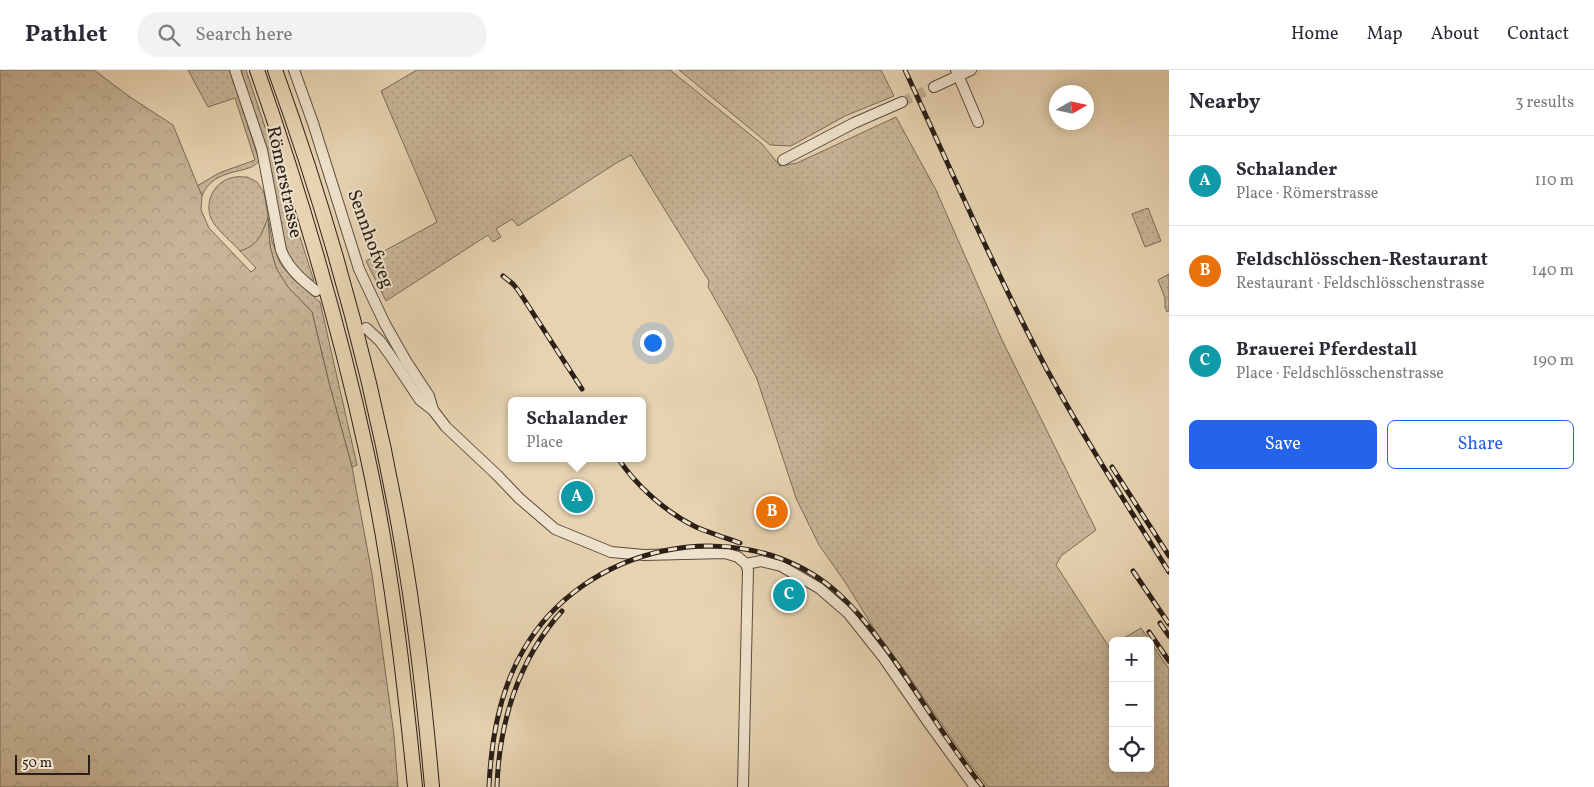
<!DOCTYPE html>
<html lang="en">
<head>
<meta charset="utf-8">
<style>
	body { margin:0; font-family:Vollkorn,serif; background:#f2f2f3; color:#2b2b33 }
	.controls { position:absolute; right:15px; bottom:15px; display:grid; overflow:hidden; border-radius:8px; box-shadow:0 2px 12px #0003 }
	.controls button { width:45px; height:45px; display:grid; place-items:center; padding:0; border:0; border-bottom:1px solid #e1e1e2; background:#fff; color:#2b2b33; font:25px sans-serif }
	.compass { position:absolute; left:1049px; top:15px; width:45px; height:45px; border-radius:50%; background:#fff; box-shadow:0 2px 12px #0003; rotate:81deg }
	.scale { position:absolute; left:15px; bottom:12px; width:75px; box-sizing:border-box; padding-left:5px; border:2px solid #2b1f17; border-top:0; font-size:14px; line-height:18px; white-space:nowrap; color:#2b1f17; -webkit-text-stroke:4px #efe2cc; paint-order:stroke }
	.you { position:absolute; left:652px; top:272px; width:18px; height:18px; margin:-12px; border:4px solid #fff; border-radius:50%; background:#1a73e8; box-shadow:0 0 0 8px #1a73e833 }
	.badge { display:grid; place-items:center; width:32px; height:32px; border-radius:50%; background:#2563eb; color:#fff; font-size:16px; font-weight:700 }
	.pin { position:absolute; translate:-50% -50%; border:2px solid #fff; box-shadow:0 1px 5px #0006 }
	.popup { position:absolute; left:508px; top:327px; width:138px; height:65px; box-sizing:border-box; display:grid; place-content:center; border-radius:8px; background:#fff; filter:drop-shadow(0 1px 4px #0005); font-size:16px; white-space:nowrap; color:#7c7c81 }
	.popup b { font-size:19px; color:#2b2b33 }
	.popup::after { content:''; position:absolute; left:50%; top:100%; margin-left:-10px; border:10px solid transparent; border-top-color:#fff }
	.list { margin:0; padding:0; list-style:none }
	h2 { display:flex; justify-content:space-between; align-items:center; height:65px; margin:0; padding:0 20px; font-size:21px }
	h2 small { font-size:16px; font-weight:400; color:#7c7c81 }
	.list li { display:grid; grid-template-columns:32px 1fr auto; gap:15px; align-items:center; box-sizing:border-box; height:90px; padding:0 20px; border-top:1px solid #e1e1e2 }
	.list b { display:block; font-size:19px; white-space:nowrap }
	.list p { margin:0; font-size:16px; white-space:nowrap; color:#7c7c81 }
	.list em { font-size:16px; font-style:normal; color:#7c7c81 }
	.actions { display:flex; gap:10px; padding:15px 20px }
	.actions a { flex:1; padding:11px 0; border:1px solid #2563eb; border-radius:8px; text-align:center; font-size:18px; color:#2563eb }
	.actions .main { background:#2563eb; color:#fff }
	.icon { flex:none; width:28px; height:28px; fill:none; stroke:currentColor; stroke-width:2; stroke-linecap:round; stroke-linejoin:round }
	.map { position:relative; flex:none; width:1169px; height:717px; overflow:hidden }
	header { display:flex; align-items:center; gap:30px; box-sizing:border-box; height:70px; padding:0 25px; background:#fff; border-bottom:1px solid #e1e1e2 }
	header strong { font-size:24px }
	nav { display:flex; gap:28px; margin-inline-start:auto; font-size:18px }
	.search { width:350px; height:45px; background:#f2f2f3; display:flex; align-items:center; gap:12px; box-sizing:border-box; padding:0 18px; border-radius:28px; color:#7c7c81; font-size:19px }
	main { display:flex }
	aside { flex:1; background:#fff }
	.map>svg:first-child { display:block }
	.grass { fill:url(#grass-dots); stroke:#796a57 }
	.forest { fill:url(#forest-crowns); stroke:#796a57 }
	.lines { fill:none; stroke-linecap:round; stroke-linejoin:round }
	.minor-tunnel { stroke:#c1af92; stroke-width:10; stroke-dasharray:10 5; stroke-linecap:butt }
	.minor-casing { stroke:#5a4c3e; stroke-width:12 }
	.highway-casing { stroke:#2b1f17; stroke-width:16 }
	.minor { stroke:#efe2cc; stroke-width:10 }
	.highway { stroke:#e7d3b1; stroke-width:14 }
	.rail-casing { stroke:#2b1f17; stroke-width:5 }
	.rail { stroke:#efe2cc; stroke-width:3; stroke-dasharray:9; stroke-linecap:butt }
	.labels { text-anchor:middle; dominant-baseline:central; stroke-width:4; stroke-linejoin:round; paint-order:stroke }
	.street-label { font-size:19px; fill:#2b1f17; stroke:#efe2cc }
</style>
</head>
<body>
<header>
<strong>Pathlet</strong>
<div class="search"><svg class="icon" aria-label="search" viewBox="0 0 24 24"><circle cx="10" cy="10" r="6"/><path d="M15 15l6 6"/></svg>Search here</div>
<nav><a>Home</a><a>Map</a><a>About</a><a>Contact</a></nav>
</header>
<main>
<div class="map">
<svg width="1169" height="717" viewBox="0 0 1169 717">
	<defs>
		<pattern id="grass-dots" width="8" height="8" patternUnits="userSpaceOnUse" patternTransform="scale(1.25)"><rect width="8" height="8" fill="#c7b497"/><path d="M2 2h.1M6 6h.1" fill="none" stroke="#ab9a81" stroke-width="1.8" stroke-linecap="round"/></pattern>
		<pattern id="forest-crowns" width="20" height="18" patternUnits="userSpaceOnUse" patternTransform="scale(1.25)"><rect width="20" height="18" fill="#c7b497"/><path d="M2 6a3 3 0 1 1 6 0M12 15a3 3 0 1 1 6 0" fill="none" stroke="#ab9a81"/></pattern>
	</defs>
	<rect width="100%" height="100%" fill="#e7d3b1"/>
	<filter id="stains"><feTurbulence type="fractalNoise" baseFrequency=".004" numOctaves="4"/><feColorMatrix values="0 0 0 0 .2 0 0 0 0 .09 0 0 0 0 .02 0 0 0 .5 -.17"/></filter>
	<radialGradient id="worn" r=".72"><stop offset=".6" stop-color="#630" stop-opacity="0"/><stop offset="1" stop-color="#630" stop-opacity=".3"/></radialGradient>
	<!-- grass -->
	<g class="grass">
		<path d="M188,0H230L259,90C252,106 214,95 202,126L197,116L219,103L255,90L235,28L208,37Z"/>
		<path d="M239,0H246L266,60L314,211C305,206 296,200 291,191C277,165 278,135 272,106C264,69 252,35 239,0Z"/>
		<path d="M417,0H670L762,74L780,96L797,93L896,47L936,120L1002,270L1096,460L1061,486L1056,495L1109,577L1113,575V698H1150V571L1169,599V717H988L966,689L903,598L885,576L845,512L819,475L796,428L757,309L731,257L708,217L709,211L631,85L618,92L518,156L512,149L496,159L501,167L493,172L488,165L386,231L366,191L437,152L381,21Z"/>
		<path d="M679,0H881L894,26L845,46L791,76L770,75Z"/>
		<path d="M247,107L257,112L264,122L272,171L280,193L292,208L320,232L357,395L352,397L329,313L312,242L288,217L276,198L270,176L268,150C258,166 263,174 240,181C232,172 220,163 213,152C203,136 212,113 231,108C236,106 242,107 247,107Z"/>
		<path d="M1148,138L1161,171L1145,177L1132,144Z"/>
		<path d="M1169,204V241L1167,242L1165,237V228L1158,210Z"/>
		<path d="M1141,558L1150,571H1119Z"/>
	</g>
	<!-- forest -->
	<path class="forest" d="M0,0H94L130,27L173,55L202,126L201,140L209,158L251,202L256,198L240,181C259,175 261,165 268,148L270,176L276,198L288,217L312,242L329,313L352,397L372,504L394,665L398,717H0Z"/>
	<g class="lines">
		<!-- minor-tunnel -->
		<path class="minor-tunnel" d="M902,32L934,17"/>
		<defs>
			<g id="minor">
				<path d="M235,0L262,80L281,180C288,198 301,209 316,221"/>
				<path d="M294,0L313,53L359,199L385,254L406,291L429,326L433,340"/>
				<path d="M956,0L978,52"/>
				<path d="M934,17L971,0"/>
				<path d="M783,90L854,53L902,32"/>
				<path d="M366,258L380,271L390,285L420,330L433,340L446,357L497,405L519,428L555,459L611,482L644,485L725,483L738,487L746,494"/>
				<path d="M746,494L761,491L781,496L819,518L848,543L883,587L928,652L975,717"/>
				<path d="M743,717L748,500L746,494"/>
			</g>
			<g id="highway">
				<path d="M257,0C301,126 339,254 367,384C391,494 404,606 415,717"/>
				<path d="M275,0C331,154 374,312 402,474C416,554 425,636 432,717"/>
			</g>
		</defs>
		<!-- minor casing -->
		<use href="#minor" class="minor-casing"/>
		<!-- highway casing -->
		<use href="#highway" class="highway-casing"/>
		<!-- minor -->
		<use href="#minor" class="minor"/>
		<!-- highway -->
		<use href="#highway" class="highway"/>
		<defs>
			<g id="rail">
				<path d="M905,0C951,100 995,201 1046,298C1084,368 1127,435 1169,502"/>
				<path d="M503,206L513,214L518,220L582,319"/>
				<path d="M618,388C635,415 667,443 696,457C710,463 726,468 740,473"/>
				<path d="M1112,397L1169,486"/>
				<path d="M1133,501L1169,554"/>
				<path d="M1160,553L1169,566"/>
				<path d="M1149,562L1169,591"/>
				<path d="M489,717C491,671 500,619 524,579C583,477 731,442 827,514C853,534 875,563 894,590C923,631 951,678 983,717"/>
				<path d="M497,717C499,653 518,590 562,541"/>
			</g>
		</defs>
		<!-- rail casing -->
		<use href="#rail" class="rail-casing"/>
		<!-- rail -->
		<use href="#rail" class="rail"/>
	</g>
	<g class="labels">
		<!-- street labels -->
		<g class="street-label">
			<text transform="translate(284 112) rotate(78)">Römerstrasse</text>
			<text transform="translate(370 169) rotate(70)">Sennhofweg</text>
		</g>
	</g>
	<rect width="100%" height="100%" filter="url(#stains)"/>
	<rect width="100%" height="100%" fill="url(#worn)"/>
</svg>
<div class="controls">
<button>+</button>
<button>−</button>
<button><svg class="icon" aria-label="locate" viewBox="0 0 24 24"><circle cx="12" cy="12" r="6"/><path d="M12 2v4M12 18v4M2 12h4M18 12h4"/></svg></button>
</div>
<svg class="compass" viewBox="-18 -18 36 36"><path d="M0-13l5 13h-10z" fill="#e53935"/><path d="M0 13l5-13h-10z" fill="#7c7c81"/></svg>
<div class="scale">50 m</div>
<div class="you"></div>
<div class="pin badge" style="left:577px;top:427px;background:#0f9aa8">A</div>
<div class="popup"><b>Schalander</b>Place</div>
<div class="pin badge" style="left:772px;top:442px;background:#e8710a">B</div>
<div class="pin badge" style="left:789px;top:525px;background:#0f9aa8">C</div>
</div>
<aside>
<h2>Nearby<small>3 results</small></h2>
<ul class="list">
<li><span class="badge" style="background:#0f9aa8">A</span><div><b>Schalander</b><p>Place · Römerstrasse</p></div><em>110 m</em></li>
<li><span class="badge" style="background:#e8710a">B</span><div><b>Feldschlösschen-Restaurant</b><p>Restaurant · Feldschlösschenstrasse</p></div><em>140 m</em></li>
<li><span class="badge" style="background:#0f9aa8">C</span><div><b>Brauerei Pferdestall</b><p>Place · Feldschlösschenstrasse</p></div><em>190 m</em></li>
</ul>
<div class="actions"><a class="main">Save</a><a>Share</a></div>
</aside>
</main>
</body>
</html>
